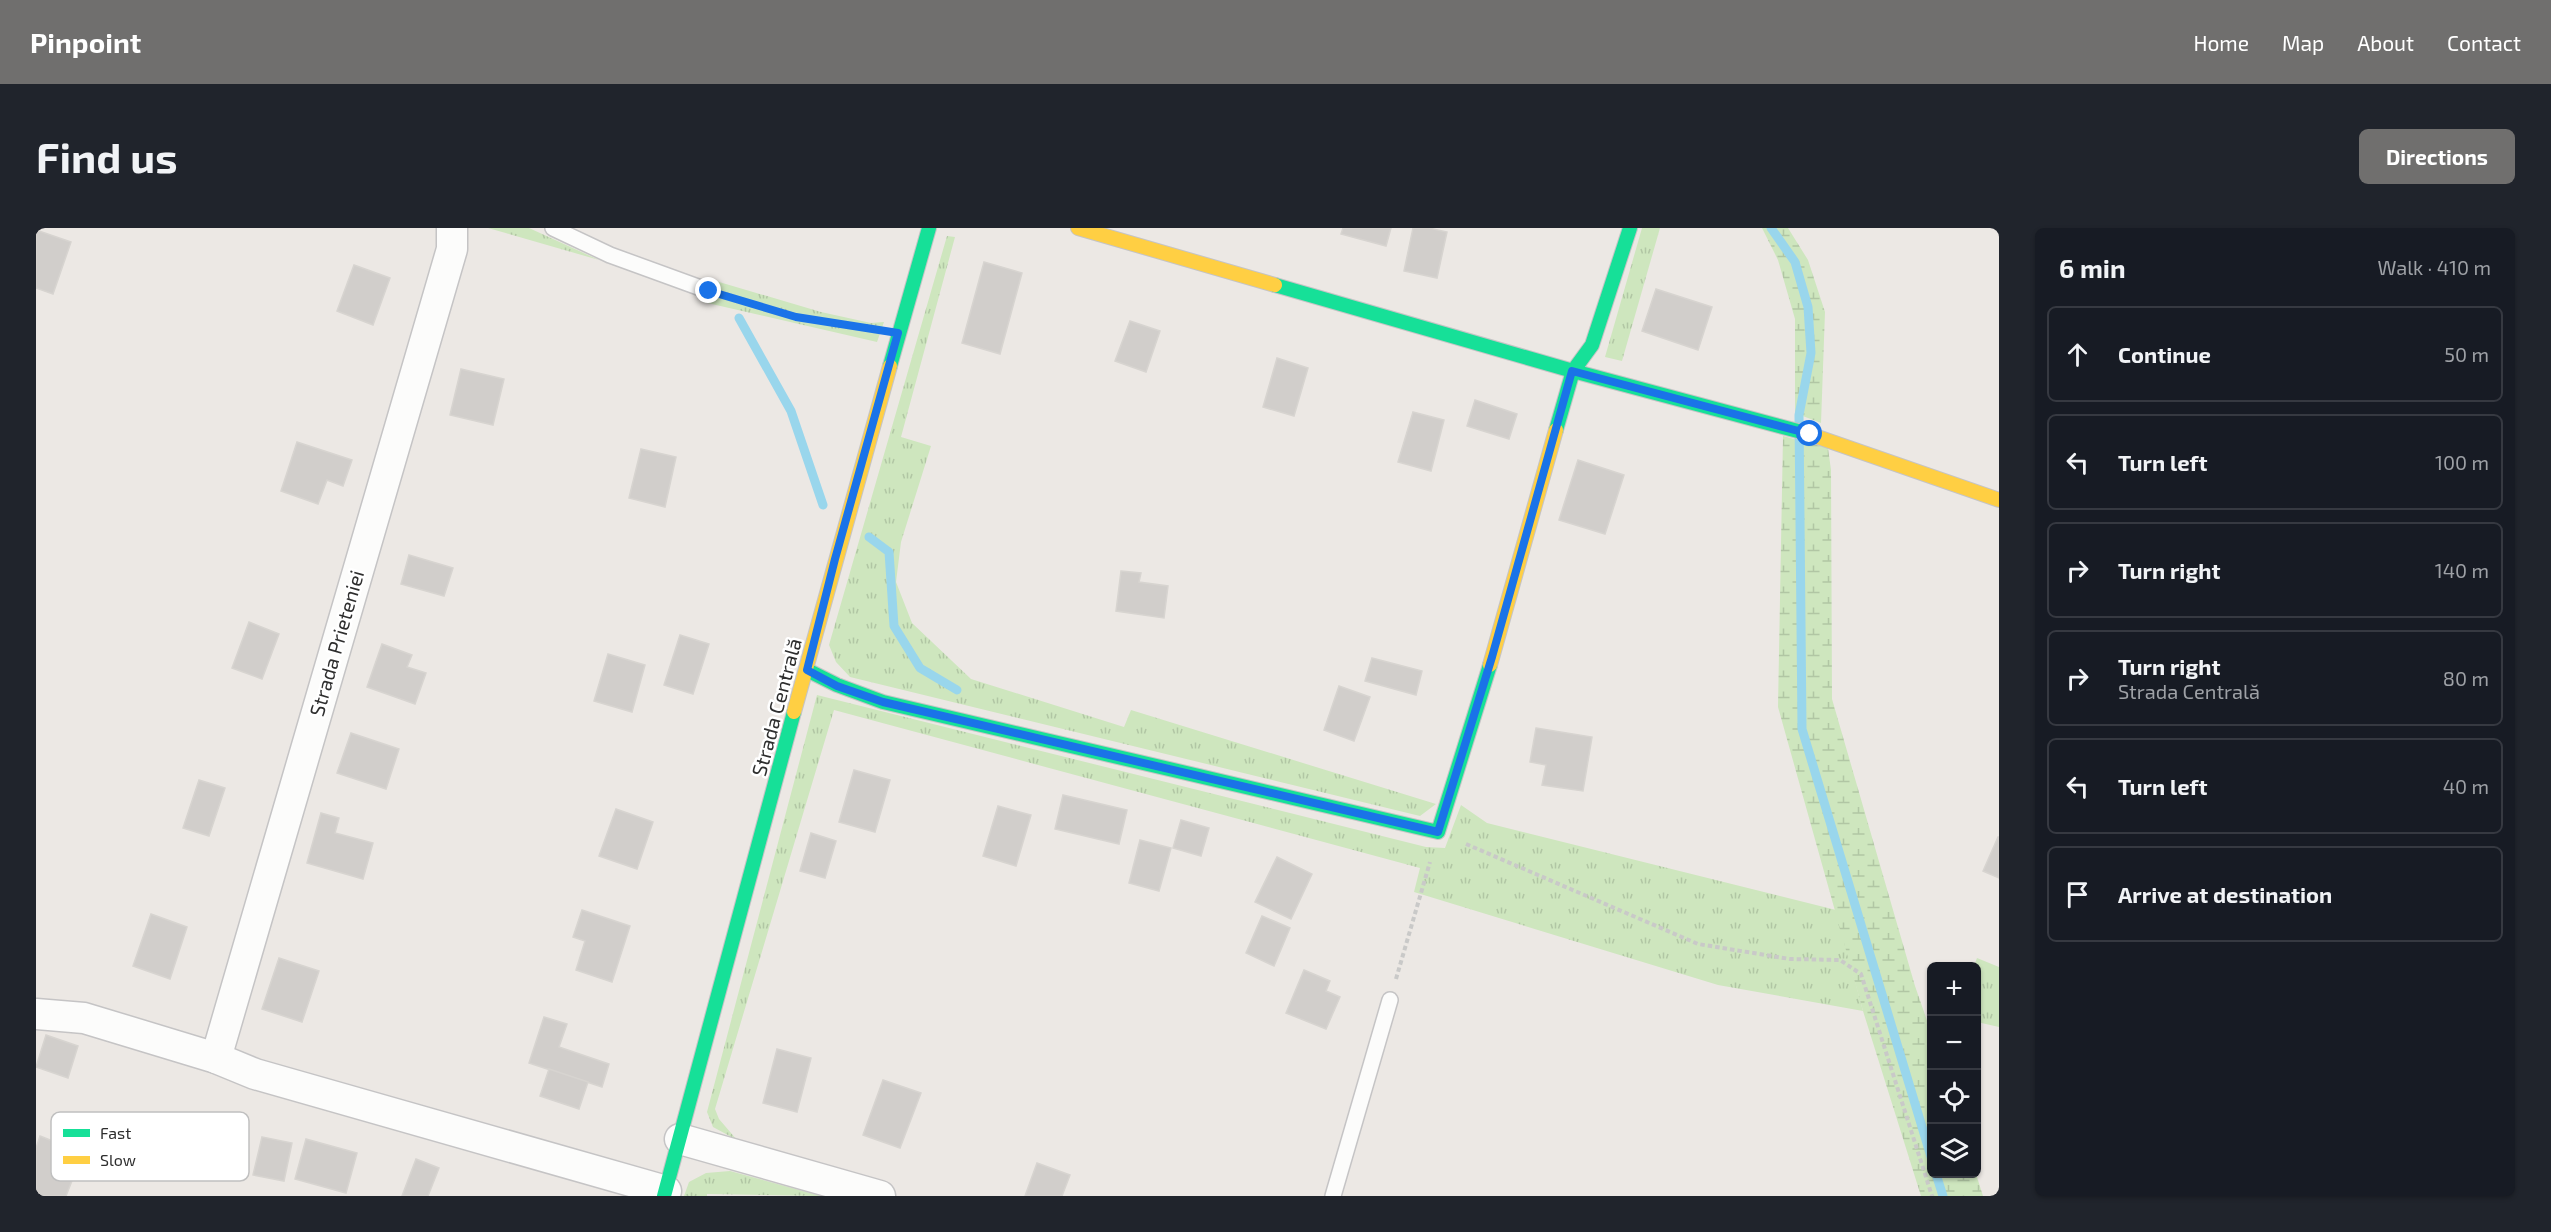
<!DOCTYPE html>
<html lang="en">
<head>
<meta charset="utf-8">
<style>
	body { margin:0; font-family:"Exo 2",sans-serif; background:#20242c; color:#f1f3f6 }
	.controls { position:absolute; right:18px; bottom:18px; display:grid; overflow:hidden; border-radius:9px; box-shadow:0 2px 4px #0004 }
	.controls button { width:54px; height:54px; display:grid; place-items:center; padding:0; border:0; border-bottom:2px solid #363941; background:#171b24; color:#f1f3f6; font:30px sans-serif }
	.stop { position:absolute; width:18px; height:18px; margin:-14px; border:4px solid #1a73e8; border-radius:50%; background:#fff }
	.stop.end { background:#1a73e8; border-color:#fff; box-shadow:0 2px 6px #0008 }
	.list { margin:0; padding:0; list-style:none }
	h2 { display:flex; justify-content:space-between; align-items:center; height:78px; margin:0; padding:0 24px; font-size:26px }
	h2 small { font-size:20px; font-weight:400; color:#9ea1a6 }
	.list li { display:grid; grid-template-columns:39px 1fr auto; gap:18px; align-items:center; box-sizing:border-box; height:96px; margin:0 12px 12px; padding:0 12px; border:2px solid #363941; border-radius:9px }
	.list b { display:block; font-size:22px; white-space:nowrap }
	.list p { margin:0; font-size:20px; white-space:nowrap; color:#9ea1a6 }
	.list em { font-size:20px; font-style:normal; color:#9ea1a6 }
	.icon { flex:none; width:33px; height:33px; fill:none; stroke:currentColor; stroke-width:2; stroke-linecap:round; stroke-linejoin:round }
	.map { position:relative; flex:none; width:1963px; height:968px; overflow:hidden; border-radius:9px }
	header { display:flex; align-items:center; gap:36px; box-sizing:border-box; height:84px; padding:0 30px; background:#706f6e; color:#fff }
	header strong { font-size:28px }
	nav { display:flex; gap:33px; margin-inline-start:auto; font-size:21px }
	.intro { display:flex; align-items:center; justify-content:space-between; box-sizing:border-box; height:144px; padding:0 36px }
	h1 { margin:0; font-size:42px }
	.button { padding:15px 27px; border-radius:9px; background:#706f6e; color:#fff; font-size:21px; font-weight:700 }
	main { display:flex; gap:36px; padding:0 36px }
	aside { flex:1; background:#171b24; border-radius:9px; box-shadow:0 2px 4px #0004 }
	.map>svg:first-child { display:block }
	.grass { fill:url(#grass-tufts) }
	.wetland { fill:url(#wetland-marsh) }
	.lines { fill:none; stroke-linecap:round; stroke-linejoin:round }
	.stream { stroke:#99d6ec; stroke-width:9 }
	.building { fill:#d1cecb; stroke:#d7d4d0; stroke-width:1.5 }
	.lane-casing { stroke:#c5c4c5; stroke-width:18 }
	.street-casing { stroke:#c5c4c5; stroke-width:33 }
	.fast-casing { stroke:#c5c4c5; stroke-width:16 }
	.slow-casing { stroke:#c5c4c5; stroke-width:16 }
	.path { stroke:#c9c9c8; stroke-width:4; stroke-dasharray:4.5 3; stroke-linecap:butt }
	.lane { stroke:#fcfcfb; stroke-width:15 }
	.street { stroke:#fcfcfb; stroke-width:30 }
	.fast { stroke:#16e098; stroke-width:14 }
	.slow { stroke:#ffcf43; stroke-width:14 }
	.route { stroke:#1a73e8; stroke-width:8 }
	.labels { text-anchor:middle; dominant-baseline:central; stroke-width:5; stroke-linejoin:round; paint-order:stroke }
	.street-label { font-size:20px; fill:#2e2e2e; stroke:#fff }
	.key { fill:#fff; stroke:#c0c0c0; stroke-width:1.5 }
	.key-label { font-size:16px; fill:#2e2e2e }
</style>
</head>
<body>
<header>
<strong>Pinpoint</strong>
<nav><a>Home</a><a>Map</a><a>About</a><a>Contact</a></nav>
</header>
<div class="intro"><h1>Find us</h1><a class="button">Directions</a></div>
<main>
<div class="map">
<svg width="1963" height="968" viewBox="0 0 1963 968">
	<defs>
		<pattern id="grass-tufts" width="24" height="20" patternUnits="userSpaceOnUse" patternTransform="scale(1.5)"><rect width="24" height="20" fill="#cee6be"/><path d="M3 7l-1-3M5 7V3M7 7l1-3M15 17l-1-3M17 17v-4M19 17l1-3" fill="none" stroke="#b1c6a4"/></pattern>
		<pattern id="wetland-marsh" width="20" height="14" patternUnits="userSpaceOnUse" patternTransform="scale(1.5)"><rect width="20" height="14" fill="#cee6be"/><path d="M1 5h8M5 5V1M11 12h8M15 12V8" fill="none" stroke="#b1c6a4"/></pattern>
	</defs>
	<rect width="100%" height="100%" fill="#ece8e4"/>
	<!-- grass -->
	<g class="grass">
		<path d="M452,0H493L563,32Z"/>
		<path d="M1606,0H1624L1586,133L1569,129Z"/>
		<path d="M911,8L919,9L865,209L895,218L865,314L860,354L876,395L935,451L1088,499L1095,482L1400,576L1384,588L814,449L800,434L793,417Z"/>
		<path d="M673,51L785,84L835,95L848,94L841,114L667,74Z"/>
		<path d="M781,467L1390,619L1409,620L1425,577L1451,595L1800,682L1827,783L1682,757L1378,664L1384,640L798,482L679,881L683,891L701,912L677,899L671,884Z"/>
		<path d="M1941,730L1963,739V799L1941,794L1940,738H1938Z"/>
		<path d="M694,943L785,968L671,966V968H648L653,954L670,945Z"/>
	</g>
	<!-- wetland -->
	<g class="wetland">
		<path d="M1726,0H1752L1772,32L1789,84L1785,195L1759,185V91L1742,32Z"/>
		<path d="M1747,208L1792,220L1795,242L1796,471L1879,758L1895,804L1896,946H1940L1947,968H1885L1827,783L1742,479Z"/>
	</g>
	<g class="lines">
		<!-- stream -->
		<g class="stream">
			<path d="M1735,0L1759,34L1772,79L1775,125L1763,187L1766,501L1896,932"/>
			<path d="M703,90L755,183L787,277"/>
			<path d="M833,309L853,324L858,398L884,440L921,462"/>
			<path d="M1900,946L1907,968"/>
		</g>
	</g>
	<!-- building -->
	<g class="building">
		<path d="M1307,0H1355L1350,18L1305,6Z"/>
		<path d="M1377,0H1393L1411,4L1401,50L1368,43Z"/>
		<path d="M0,2L35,14L17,66L0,60Z"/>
		<path d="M948,34L986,45L964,126L926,115Z"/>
		<path d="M318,37L354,50L337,97L301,83Z"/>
		<path d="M1620,61L1676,79L1662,122L1606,103Z"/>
		<path d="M1094,93L1124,103L1110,144L1079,133Z"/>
		<path d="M1241,130L1272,140L1258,188L1227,179Z"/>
		<path d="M425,141L468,151L457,197L414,187Z"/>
		<path d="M1439,172L1481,186L1473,211L1431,198Z"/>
		<path d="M1377,184L1408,192L1395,243L1362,234Z"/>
		<path d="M261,214L316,232L307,258L291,252L282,276L245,263Z"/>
		<path d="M605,221L640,229L629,279L593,270Z"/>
		<path d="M1542,232L1588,247L1569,306L1523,292Z"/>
		<path d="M373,327L417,340L408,368L365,356Z"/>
		<path d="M1085,343L1105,345L1103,354L1132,358L1128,390L1080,383Z"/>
		<path d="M213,394L243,406L226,451L196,440Z"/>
		<path d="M644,407L673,416L657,466L628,457Z"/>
		<path d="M346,416L376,427L371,439L390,445L379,476L331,459Z"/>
		<path d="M572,426L609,437L596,484L558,473Z"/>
		<path d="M1336,430L1386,443L1380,467L1329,453Z"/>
		<path d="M1303,458L1334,469L1318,513L1288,502Z"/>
		<path d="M1500,500L1556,509L1547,563L1506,557L1510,537L1494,534Z"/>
		<path d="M315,505L363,521L350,561L301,545Z"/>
		<path d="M818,542L854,552L839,604L803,594Z"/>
		<path d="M163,552L189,560L173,608L147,600Z"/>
		<path d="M1027,567L1091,582L1083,616L1019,601Z"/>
		<path d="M962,578L995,587L980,638L947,628Z"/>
		<path d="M580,581L617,594L601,641L563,628Z"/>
		<path d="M285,585L303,590L299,605L337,615L327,651L271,635Z"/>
		<path d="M1145,592L1173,600L1165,628L1137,620Z"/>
		<path d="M775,605L800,613L789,650L764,643Z"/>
		<path d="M1962,609H1963V650L1947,643Z"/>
		<path d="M1104,612L1135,620L1123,663L1093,655Z"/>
		<path d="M1241,629L1276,646L1255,691L1219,674Z"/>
		<path d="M546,682L594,698L576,754L540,742L549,713L537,709Z"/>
		<path d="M115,686L151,699L134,751L97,738Z"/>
		<path d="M1226,688L1254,700L1238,738L1210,725Z"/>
		<path d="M243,730L283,743L266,794L226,781Z"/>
		<path d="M1268,742L1294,753L1290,763L1304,769L1290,801L1250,785Z"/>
		<path d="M508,789L531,796L523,819L573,836L566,859L493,835Z"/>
		<path d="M10,807L42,818L32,850L0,839Z"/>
		<path d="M741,821L775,830L761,884L727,875Z"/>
		<path d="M513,841L552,854L543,881L504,868Z"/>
		<path d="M847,852L885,865L864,920L827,907Z"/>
		<path d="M4,908L47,925L30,968H0V920Z"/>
		<path d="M226,909L256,915L248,953L217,947Z"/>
		<path d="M270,911L321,925L310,965L259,951Z"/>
		<path d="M380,931L403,940L392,968H366Z"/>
		<path d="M1001,935L1034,947L1026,968H989Z"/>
	</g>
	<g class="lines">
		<defs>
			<g id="lane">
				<path d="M517,0L574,27L673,63"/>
				<path d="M1297,968L1354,772"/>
			</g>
			<g id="street">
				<path d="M0,786L48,790L180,830L219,846L630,963"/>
				<path d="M180,830L416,21V0"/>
				<path d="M644,911L844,968"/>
			</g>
			<g id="fast">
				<path d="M1239,57L1537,143L1773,206"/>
				<path d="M854,138L893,0"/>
				<path d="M1520,202L1537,143L1556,117L1594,0"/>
				<path d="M771,442L801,457L847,474L1402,604L1454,437"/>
				<path d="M628,968L758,484"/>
			</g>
			<g id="slow">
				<path d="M1042,0L1239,57"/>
				<path d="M1773,206L1963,272"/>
				<path d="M1454,437L1520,202"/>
				<path d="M758,484L854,138"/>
			</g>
		</defs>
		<!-- lane casing -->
		<use href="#lane" class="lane-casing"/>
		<!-- street casing -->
		<use href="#street" class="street-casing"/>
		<!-- fast casing -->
		<use href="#fast" class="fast-casing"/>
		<!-- slow casing -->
		<use href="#slow" class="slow-casing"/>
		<!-- path -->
		<g class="path">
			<path d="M694,69L760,89L832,101"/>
			<path d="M1430,616L1662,716L1754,731L1804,732L1825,746L1896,968"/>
			<path d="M1360,751L1394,634"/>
		</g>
		<!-- lane -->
		<use href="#lane" class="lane"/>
		<!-- street -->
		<use href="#street" class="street"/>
		<!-- fast -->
		<use href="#fast" class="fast"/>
		<!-- slow -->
		<use href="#slow" class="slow"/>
	</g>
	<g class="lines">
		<!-- route -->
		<path class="route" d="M673,63L760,89L862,105L799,331L771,442L801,458L847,474L1402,604L1456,429L1536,143L1774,206"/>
	</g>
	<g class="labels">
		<!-- street labels -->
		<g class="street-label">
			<text transform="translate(300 415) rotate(-74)">Strada Prieteniei</text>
			<text transform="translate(740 479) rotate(-75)">Strada Centrală</text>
		</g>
	</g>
	<!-- legend -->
	<rect x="15" y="884" width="198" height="69" rx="9" class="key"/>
	<rect x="27" y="901" width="27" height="8" fill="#16e098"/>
	<rect x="27" y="928" width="27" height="8" fill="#ffcf43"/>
	<g class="key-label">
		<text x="64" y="911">Fast</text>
		<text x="64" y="938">Slow</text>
	</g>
</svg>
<div class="controls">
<button>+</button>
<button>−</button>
<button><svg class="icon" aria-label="locate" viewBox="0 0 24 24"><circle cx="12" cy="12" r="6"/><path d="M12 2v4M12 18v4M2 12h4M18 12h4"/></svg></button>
<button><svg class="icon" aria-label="layers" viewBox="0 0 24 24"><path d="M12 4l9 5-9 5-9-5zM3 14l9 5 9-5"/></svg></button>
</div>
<div class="stop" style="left:1774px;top:206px"></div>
<div class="stop end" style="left:673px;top:63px"></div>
</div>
<aside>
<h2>6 min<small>Walk · 410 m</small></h2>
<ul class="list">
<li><svg class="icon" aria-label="ahead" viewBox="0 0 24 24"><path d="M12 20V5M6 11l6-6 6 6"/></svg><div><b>Continue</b></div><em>50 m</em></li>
<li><svg class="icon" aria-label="left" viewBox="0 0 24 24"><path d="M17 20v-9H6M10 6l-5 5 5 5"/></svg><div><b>Turn left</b></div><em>100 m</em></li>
<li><svg class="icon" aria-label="right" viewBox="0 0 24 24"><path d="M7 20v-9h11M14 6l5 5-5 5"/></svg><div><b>Turn right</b></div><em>140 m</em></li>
<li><svg class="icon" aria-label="right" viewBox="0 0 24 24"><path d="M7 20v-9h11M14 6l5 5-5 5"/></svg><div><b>Turn right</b><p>Strada Centrală</p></div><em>80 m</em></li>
<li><svg class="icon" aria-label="left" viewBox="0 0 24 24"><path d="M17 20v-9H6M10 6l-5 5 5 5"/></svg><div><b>Turn left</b></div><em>40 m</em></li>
<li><svg class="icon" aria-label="arrive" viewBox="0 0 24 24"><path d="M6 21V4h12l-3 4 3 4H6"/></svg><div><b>Arrive at destination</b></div></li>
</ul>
</aside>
</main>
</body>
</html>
